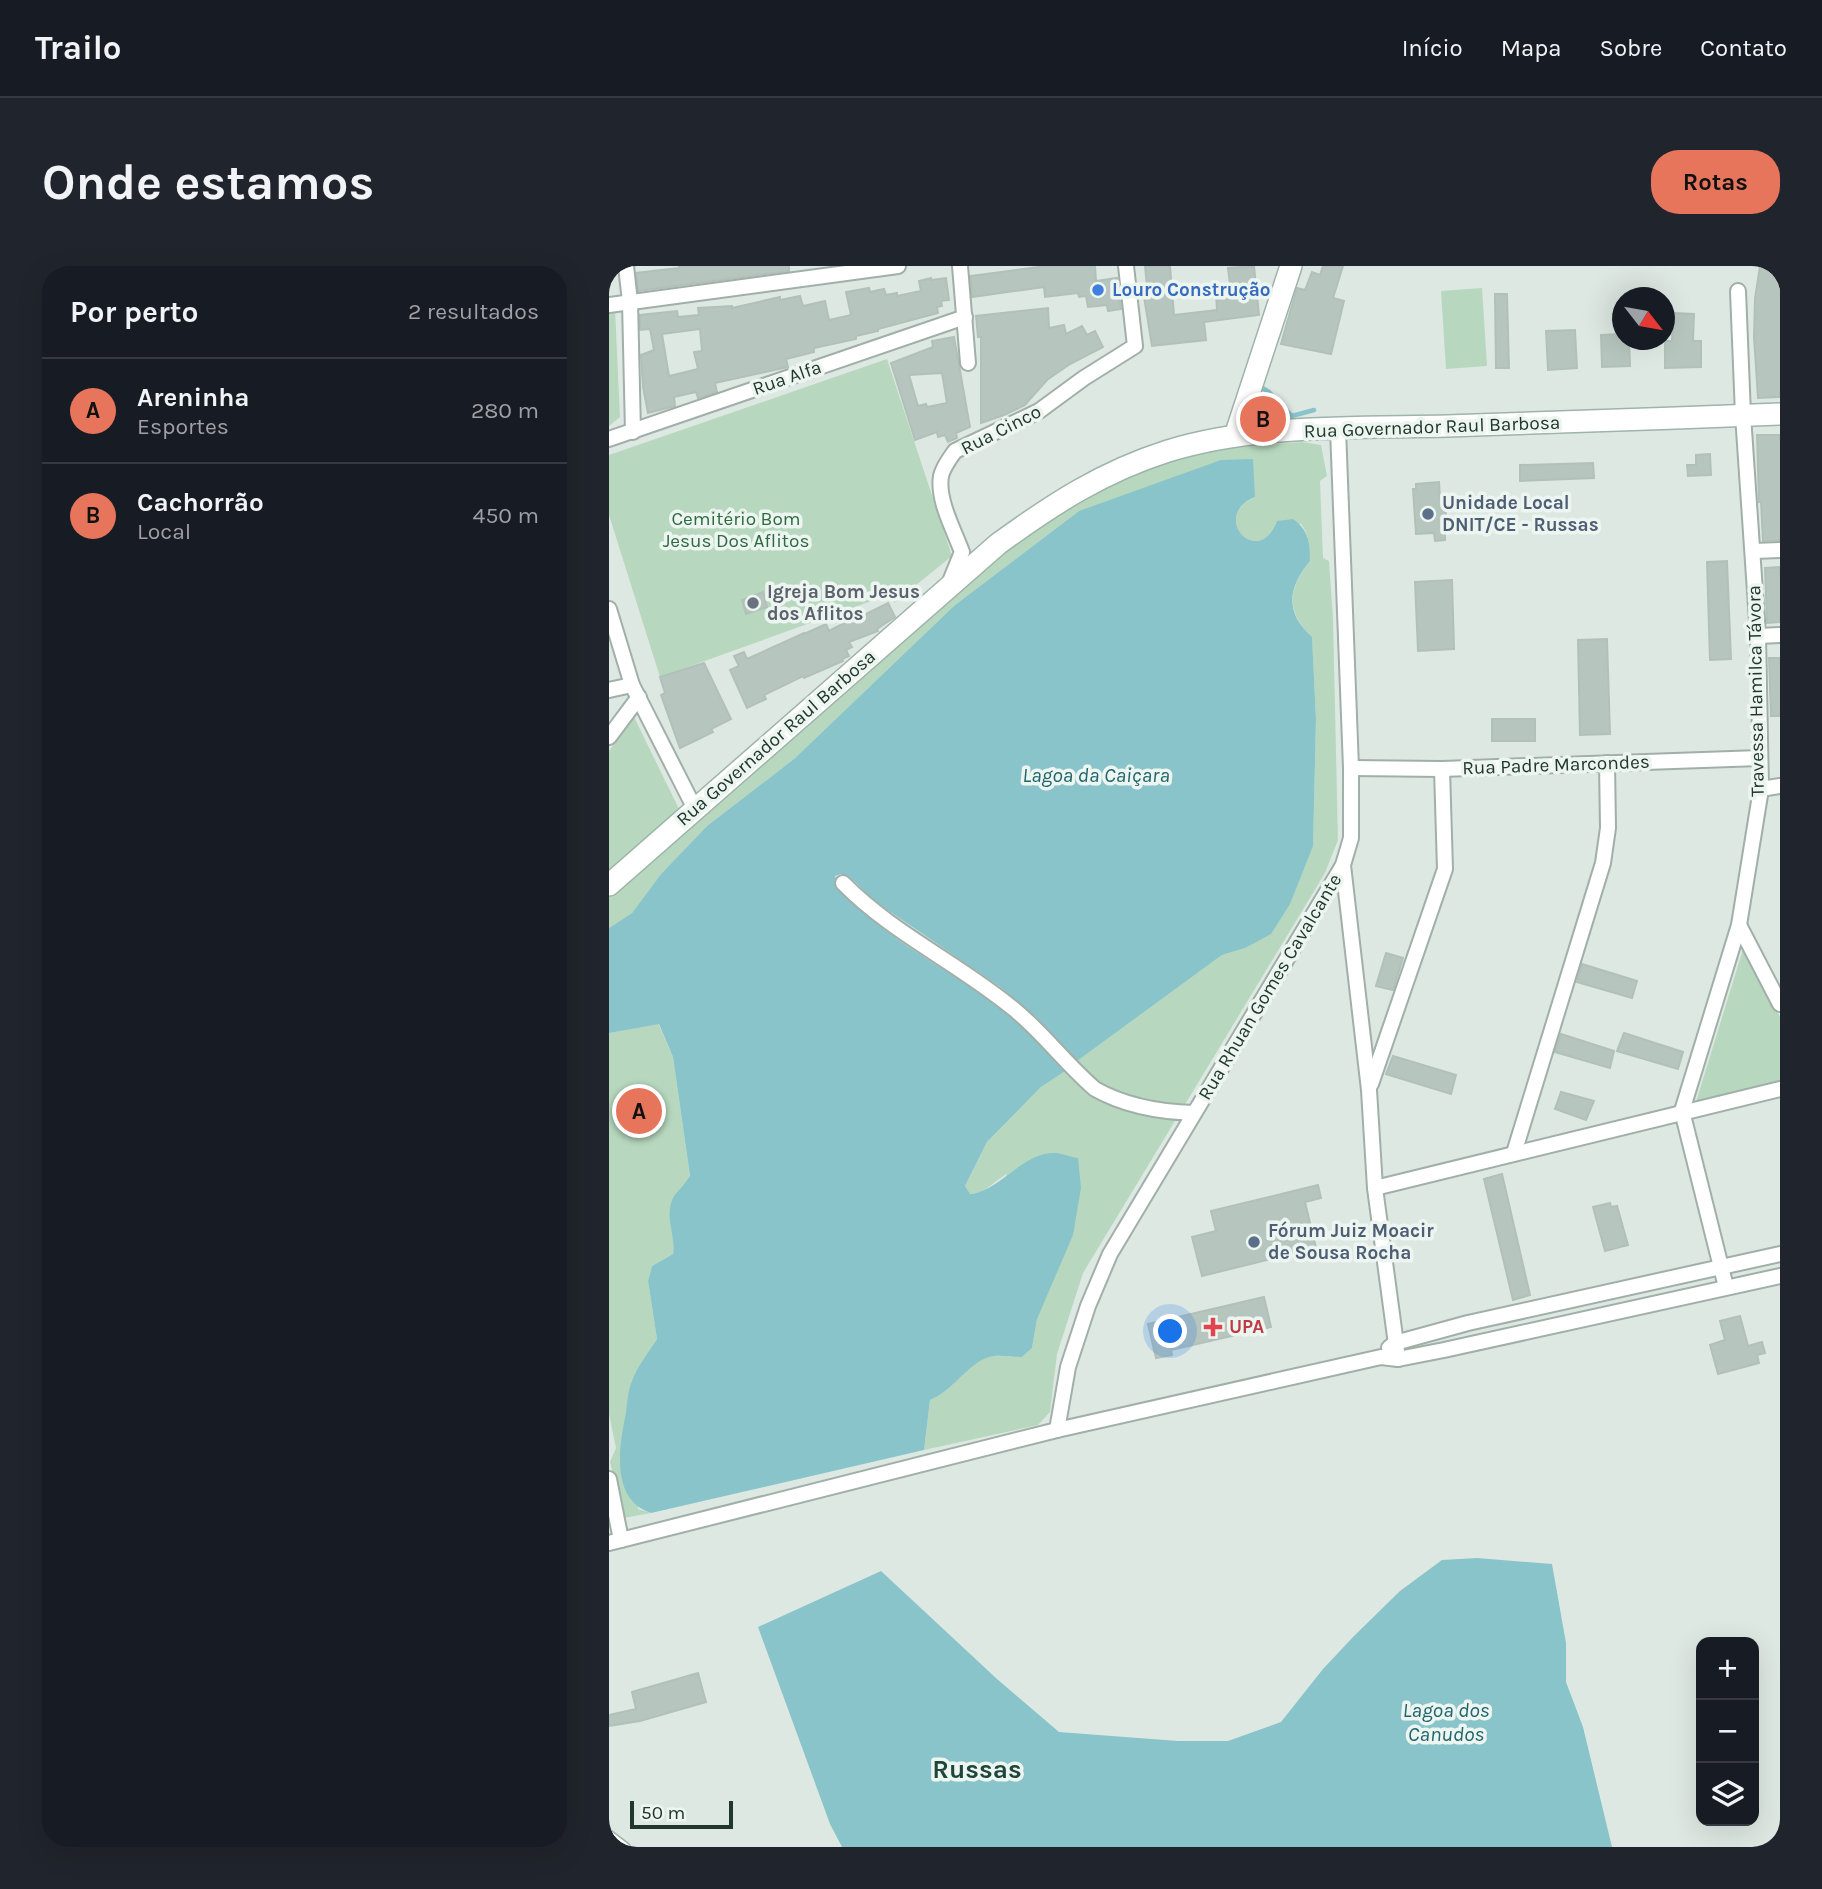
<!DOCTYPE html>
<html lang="pt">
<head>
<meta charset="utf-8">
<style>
	body { margin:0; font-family:Karla,sans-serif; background:#20242c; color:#f1f3f6 }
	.controls { position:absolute; right:21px; bottom:21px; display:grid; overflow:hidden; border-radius:14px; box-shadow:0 7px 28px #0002 }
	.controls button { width:63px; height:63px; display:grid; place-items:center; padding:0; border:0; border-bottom:2px solid #363941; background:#171b24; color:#f1f3f6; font:35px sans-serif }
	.compass { position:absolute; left:1003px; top:21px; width:63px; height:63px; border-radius:50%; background:#171b24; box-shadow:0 7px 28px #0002; rotate:121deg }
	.scale { position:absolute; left:21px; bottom:18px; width:103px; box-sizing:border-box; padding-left:7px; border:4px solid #20362f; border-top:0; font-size:19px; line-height:24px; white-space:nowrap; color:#20362f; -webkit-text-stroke:5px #edf5f1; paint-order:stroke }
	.you { position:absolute; left:562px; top:1066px; width:24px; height:24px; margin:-18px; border:5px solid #fff; border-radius:50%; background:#1a73e8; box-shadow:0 0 0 10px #1a73e833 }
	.badge { display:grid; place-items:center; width:46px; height:46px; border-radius:50%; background:#e7755c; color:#111; font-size:23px; font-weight:700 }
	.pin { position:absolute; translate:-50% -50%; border:4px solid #fff; box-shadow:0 2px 7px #0006 }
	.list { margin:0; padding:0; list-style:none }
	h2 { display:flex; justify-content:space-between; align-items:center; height:91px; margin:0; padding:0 28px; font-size:30px }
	h2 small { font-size:23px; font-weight:400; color:#9ea1a6 }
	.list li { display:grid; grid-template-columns:46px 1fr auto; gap:21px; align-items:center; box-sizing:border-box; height:105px; padding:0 28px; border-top:2px solid #363941 }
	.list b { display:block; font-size:26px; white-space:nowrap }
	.list p { margin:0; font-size:23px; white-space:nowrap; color:#9ea1a6 }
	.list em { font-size:23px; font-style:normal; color:#9ea1a6 }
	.icon { flex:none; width:38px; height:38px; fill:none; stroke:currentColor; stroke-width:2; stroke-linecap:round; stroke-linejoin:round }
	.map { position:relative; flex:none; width:1171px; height:1581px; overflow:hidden; border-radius:28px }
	header { display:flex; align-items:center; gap:42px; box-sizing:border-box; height:98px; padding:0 35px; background:#171b24; border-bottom:2px solid #363941 }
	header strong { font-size:33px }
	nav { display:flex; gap:38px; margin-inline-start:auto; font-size:24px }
	.intro { display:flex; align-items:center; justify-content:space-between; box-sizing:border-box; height:168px; padding:0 42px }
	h1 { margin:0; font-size:49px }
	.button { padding:18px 32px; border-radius:28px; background:#e7755c; color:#111; font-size:24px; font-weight:700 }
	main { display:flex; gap:42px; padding:0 42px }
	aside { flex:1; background:#171b24; border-radius:28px; box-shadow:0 7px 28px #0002 }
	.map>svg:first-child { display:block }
	.green { fill:#b7d8be }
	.water { fill:#89c4ca }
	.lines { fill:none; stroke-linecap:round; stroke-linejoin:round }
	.stream { stroke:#89c4ca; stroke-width:4.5 }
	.building { fill:#b6c5be; stroke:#b1c1b9; stroke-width:2; fill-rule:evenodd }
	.lane-casing { stroke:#a1afa9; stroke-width:10 }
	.street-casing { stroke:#a1afa9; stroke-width:18 }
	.secondary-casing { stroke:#9eb3aa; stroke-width:24 }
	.lane { stroke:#fff; stroke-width:7 }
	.street { stroke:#fff; stroke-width:14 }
	.secondary { stroke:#fff; stroke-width:21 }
	.shop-dot { fill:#3f7fe0; stroke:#edf5f1; stroke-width:2.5 }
	.service-dot { fill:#5c6f8a; stroke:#edf5f1; stroke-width:2.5 }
	.worship-dot { fill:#6b7280; stroke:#edf5f1; stroke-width:2.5 }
	.health-dot { fill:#e0444e; stroke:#edf5f1; stroke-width:2.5 }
	.labels { text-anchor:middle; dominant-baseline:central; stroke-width:7; stroke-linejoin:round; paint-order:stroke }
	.shop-label { font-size:19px; font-weight:bold; fill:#366cbe; stroke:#edf5f1; text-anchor:start }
	.street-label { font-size:19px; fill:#20362f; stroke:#edf5f1 }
	.service-label { font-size:19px; font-weight:bold; fill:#4e5e75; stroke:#edf5f1; text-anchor:start }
	.park-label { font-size:19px; fill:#2e6a41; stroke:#edf5f1 }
	.worship-label { font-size:19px; font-weight:bold; fill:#5b616d; stroke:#edf5f1; text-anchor:start }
	.health-label { font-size:19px; font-weight:bold; fill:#be3a42; stroke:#edf5f1; text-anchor:start }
	.water-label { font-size:21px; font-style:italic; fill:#20656d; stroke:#edf5f1 }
	.district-label { font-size:26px; font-weight:bold; fill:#1e463a; stroke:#edf5f1 }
</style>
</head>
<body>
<header>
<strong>Trailo</strong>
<nav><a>Início</a><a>Mapa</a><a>Sobre</a><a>Contato</a></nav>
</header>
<div class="intro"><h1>Onde estamos</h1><a class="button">Rotas</a></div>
<main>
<aside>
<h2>Por perto<small>2 resultados</small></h2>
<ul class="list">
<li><span class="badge">A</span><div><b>Areninha</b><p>Esportes</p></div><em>280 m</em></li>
<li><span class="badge">B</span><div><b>Cachorrão</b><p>Local</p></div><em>450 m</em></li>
</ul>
</aside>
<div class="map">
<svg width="1171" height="1581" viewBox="0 0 1171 1581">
	<rect width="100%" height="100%" fill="#dee8e3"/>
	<!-- green -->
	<g class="green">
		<path d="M873,22L878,100L837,103L832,25Z"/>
		<path d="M6,43L11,151L0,160V44Z"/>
		<path d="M278,93L343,290L285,337L282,328L51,411L0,249V189Z"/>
		<path d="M693,176L712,179L718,210L711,215L714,292L720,295L724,353L729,574L716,607L474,1007L448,1088L441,1146L429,1159L315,1184L321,1134C343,1126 359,1097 379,1091C389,1088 403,1091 413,1091L423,1082L428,1053L397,908L373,926L360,928L356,920L378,876L432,821L613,689L636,682L704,579L707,454L703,372C677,345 678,324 701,295C700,281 701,269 692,258L668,255C649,304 600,251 646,231L470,245L346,339L185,493L98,560L52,608L23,647L0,662V627L371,301L488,223L559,196L618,182Z"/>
		<path d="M25,451L71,545L0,607V485Z"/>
		<path d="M1135,680L1171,751V814L1087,836Z"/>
		<path d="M49,757L64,791L81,911C76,918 67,925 64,933C59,952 67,969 64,988L43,1000L39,1015L48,1073L23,1115L29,1243L42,1247L15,1252L1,1196L7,1182L0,1148V767Z"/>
	</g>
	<!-- water -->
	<g class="water">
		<path d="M644,193L646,231C600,250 649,304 668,255L684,253C700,264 701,277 701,295C678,323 676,346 703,371L707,454L704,580L681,638L662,668L636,682L613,689L468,795L426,750L390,720L264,634L245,615L232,608L226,610C238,653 363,717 401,747C421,764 440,785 459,803L432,821L378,876L356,920L361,928C392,925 414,885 447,887C454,888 462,891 469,892L472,922L464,969L428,1053L423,1082L413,1091C403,1091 389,1088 380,1091C359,1097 343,1126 321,1134L315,1184L42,1247C1,1234 10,1180 17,1147C18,1137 19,1125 23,1115C28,1101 40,1086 48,1073L39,1015L43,1000L64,988C67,969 55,951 64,932C68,925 76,918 81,910L64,791L50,758L0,767V662L23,647L52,608L98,560L185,493L346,339L470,245L612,194Z"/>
		<path d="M868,1292L943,1298L957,1377V1416L974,1461L1003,1581H233L221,1558L149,1361L272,1305L388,1413L450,1466L569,1475H619L672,1456L714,1403L745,1370L791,1325L833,1294Z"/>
	</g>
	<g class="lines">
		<!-- stream -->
		<path class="stream" d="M652,121L660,126L683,150L705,144"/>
	</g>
	<!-- building -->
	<g class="building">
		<path d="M70,0H180V5L29,25L27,7L70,2Z"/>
		<path d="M437,0H486L487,15L508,12L512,43L499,45L498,39L479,41L477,30L470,31L469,27L436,31L435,21L363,31L361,10Z"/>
		<path d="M536,0H561L565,49L608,44L607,28L622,27L619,2L645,0L650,49L595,56L597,74L543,80L535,31L539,30Z"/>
		<path d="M714,0H734L724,32L735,35L722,88L672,78L688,22L696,24L703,6L711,9Z"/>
		<path d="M1151,0H1171V131L1149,132L1145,71L1146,32Z"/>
		<path d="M322,12V14L337,12L340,34L332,35L333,40L328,41L329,47L269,63V65L247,70V73L205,82V86L177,93L179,101L106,117L108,126L89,132L87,126L65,131L66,140L39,147L34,121L32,89L45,84L41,63L31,64V49L68,45L69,51L90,49L89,42L123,40V42L171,31V34L191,30L194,40L216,35L220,54L242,49L237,26L260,22L261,26L275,23L277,29L288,27V30L312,25L310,15ZM91,63L93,85L85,86L89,103L60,110L53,68Z"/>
		<path d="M886,28H898L900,102H887Z"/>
		<path d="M439,42L440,62L455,59L457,68L473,60L478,69L486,65L494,81L461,98L438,114L416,139L395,149L372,157V71H369L367,50Z"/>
		<path d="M1064,47L1085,48L1084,75H1092V101L1056,102V75H1063Z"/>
		<path d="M966,64L968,102L939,104L937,65Z"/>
		<path d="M1013,68V74H1020L1021,100L993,101L992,69Z"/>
		<path d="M345,71L361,161L347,167L348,172L339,176L336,169L329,171L328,166L306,174L282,97L324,81L323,75ZM333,107L338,137L318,141L317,138L309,140L300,109Z"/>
		<path d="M1148,169H1171V274L1154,275L1152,236H1150Z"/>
		<path d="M1101,188L1102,209L1079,210L1078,199H1087V189Z"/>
		<path d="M984,197L985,212L911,215V199Z"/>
		<path d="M830,216L831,231H836L838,266H836V274L826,275L825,267L807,268L804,223H807V218Z"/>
		<path d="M1118,295L1122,393L1101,394L1098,296Z"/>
		<path d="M1171,301V356L1158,357L1156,302Z"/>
		<path d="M843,314L845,383L809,385L806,316Z"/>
		<path d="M154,326L158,341L137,348L133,334Z"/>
		<path d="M279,337L286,351L268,363L269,365L240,376L243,381L237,384L240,390L233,393L234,395L195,412L194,410L155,429L157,433L138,442L121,404L130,400L125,390L135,386L138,393L195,367V368L217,358L220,365L243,353L242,350L252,346L253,350Z"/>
		<path d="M998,373L1001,468L971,469L969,374Z"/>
		<path d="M1160,392H1171V450H1162Z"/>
		<path d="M95,397L122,453L102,463L104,466L71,482L52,429L56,427L51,411Z"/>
		<rect x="883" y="453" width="43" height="22"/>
		<path d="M777,687L794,692L784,724L767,720Z"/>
		<path d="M973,698L1028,715L1023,732L968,716Z"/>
		<path d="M1015,767L1074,786L1069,803L1008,785Z"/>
		<path d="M952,768L1005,785L1001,802L946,786Z"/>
		<path d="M784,790L847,809L842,828L777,808Z"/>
		<path d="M952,826L985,835L977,854L946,843Z"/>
		<path d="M893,908L921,1029L904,1034L875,913Z"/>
		<path d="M709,919L712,932L696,936L707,982L593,1010L583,971L607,965L602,945Z"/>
		<path d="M1001,937L1002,941L1008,940L1019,979L996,985L984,941Z"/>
		<path d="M655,1031L662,1061L562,1084L563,1089L547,1092L539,1058Z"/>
		<path d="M1131,1050L1139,1080L1153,1076L1156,1087L1148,1089L1150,1097L1109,1108L1101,1079L1116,1074L1111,1055Z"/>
		<path d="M89,1407L97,1436L31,1455L0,1460V1449L27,1443L23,1426Z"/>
	</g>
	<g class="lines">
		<defs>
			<path id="lane" d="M0,1568L17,1581"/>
			<g id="street">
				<path d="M17,0L21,36L24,166"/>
				<path d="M351,0L359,97"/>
				<path d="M0,39L289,0"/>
				<path d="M0,173L356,51"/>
				<path d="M1145,285L1171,284"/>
				<path d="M340,318L353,286C345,264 328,234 332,210C334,201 341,192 346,185L430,145L475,112L526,80L517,0"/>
				<path d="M0,343L23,419L86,543"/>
				<path d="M1149,370L1171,369"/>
				<path d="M0,424L23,419"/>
				<path d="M0,471L30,431"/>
				<path d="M742,502L833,503L1151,492"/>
				<path d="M1152,523L1171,520"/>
				<path d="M734,599L760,824L766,922L789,1093"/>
				<path d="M234,617C284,668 351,698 406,744C435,768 457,798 486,823C516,840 551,846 585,847"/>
				<path d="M1130,659L1171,738"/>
				<path d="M762,818L836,603L833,503"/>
				<path d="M905,887L994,597L999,562L998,497"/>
				<path d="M766,922L1171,823"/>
				<path d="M1117,1021L1073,845L1130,659L1152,523L1149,370L1134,149L1129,25"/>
				<path d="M780,1082L786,1077L859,1057L1171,988"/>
				<path d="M448,1164L459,1101L479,1040L501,988L734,599L742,572V502L729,163"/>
				<path d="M0,1213L12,1274"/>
				<path d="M0,1277L448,1164L772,1091L789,1093L835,1084L1171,1010"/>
			</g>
			<g id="secondary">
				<path d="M626,170L682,0"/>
				<path d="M0,619L389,278C444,238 493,206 559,185C647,158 747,162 838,160C949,157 1060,152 1171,148"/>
			</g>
		</defs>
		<!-- lane casing -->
		<use href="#lane" class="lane-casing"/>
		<!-- street casing -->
		<use href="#street" class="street-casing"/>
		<!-- secondary casing -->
		<use href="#secondary" class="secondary-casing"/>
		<!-- lane -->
		<use href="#lane" class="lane"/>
		<!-- street -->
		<use href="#street" class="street"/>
		<!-- secondary -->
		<use href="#secondary" class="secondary"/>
	</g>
	<!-- markers -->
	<circle class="shop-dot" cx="489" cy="24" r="7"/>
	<g class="service-dot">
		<circle cx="819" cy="248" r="7"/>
		<circle cx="645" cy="976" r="7"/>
	</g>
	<circle class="worship-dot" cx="144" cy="337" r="7"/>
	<path class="health-dot" d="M600.5 1050.5h7v7h7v7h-7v7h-7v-7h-7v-7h7z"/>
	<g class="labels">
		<!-- shop labels -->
		<g class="shop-label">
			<text x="503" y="24">Louro Construção</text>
		</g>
		<!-- street labels -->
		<g class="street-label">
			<text transform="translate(178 112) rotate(-19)">Rua Alfa</text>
			<text transform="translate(823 161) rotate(-2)">Rua Governador Raul Barbosa</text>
			<text transform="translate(392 164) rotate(-27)">Rua Cinco</text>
			<text transform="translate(1147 425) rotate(-91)">Travessa Hamilca Távora</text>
			<text transform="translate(167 472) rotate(-41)">Rua Governador Raul Barbosa</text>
			<text transform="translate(947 499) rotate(-2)">Rua Padre Marcondes</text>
			<text transform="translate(661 721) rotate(-59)">Rua Rhuan Gomes Cavalcante</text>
		</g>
		<!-- service labels -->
		<g class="service-label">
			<text x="833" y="237">Unidade Local<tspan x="833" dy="22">DNIT/CE - Russas</tspan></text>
			<text x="659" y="965">Fórum Juiz Moacir<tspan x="659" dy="22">de Sousa Rocha</tspan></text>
		</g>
		<!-- park labels -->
		<g class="park-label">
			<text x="127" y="253">Cemitério Bom<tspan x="127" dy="22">Jesus Dos Aflitos</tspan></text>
		</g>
		<!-- worship labels -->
		<g class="worship-label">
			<text x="158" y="326">Igreja Bom Jesus<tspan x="158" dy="22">dos Aflitos</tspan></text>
		</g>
		<!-- health labels -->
		<g class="health-label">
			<text x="620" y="1061">UPA</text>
		</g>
		<!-- water labels -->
		<g class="water-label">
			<text x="487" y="509">Lagoa da Caiçara</text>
			<text x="837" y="1444">Lagoa dos<tspan x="837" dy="24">Canudos</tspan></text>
		</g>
		<!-- district labels -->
		<g class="district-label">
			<text x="368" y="1503">Russas</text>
		</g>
	</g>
</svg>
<div class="controls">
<button>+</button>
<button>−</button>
<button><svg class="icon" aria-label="layers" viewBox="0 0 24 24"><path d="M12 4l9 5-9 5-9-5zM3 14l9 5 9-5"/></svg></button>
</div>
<svg class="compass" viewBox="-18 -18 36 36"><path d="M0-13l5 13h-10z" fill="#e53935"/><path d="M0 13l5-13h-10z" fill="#9ea1a6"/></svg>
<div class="scale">50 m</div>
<div class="you"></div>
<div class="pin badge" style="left:30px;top:845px">A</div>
<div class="pin badge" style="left:654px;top:153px">B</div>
</div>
</main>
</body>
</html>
